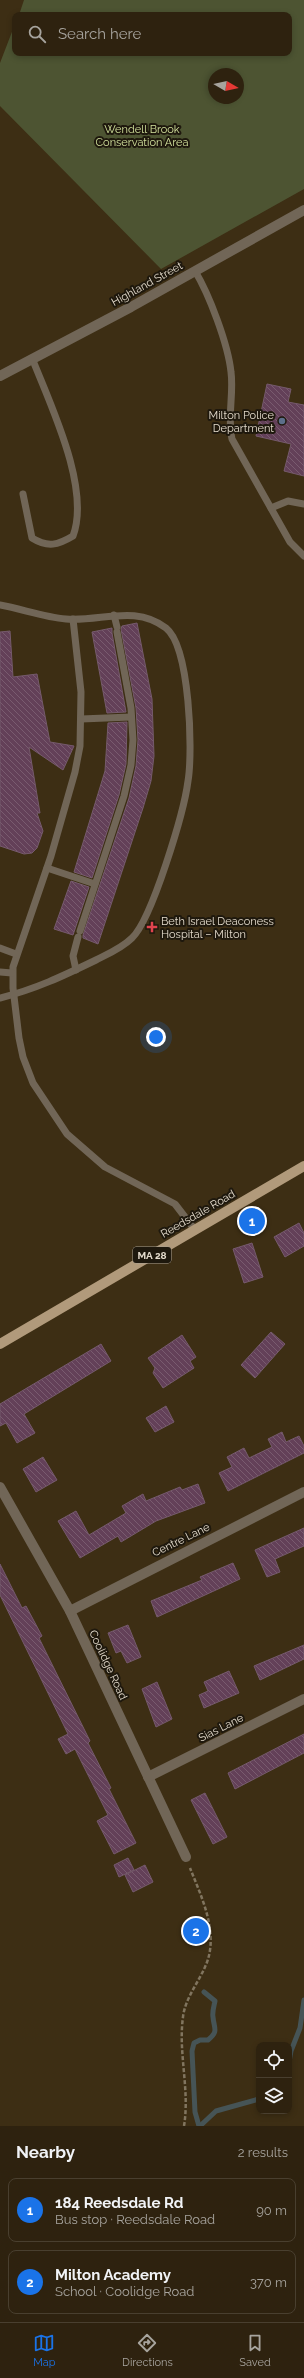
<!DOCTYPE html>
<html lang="en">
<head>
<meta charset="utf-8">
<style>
	body { margin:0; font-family:Raleway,sans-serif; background:#362a18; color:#f1f3f6 }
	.controls { position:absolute; right:12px; bottom:12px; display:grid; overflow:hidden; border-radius:8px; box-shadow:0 2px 6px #0003 }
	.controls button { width:36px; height:36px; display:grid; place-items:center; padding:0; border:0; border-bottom:1px solid #493f2f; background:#2e220f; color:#f1f3f6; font:20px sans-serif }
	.compass { position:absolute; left:208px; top:68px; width:36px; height:36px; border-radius:50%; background:#2e220f; box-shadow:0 2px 6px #0003; rotate:99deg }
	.you { position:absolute; left:156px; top:1037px; width:14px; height:14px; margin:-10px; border:3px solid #fff; border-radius:50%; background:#1a73e8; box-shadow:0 0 0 6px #1a73e833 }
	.badge { display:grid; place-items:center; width:26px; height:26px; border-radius:50%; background:#1a73e8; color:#fff; font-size:13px; font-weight:700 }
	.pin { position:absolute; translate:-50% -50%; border:2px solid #fff; box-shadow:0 1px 4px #0006 }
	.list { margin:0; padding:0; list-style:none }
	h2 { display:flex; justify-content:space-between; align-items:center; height:52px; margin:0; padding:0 16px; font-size:17px }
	h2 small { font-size:13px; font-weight:400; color:#a7a49e }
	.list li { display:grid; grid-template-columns:26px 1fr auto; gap:12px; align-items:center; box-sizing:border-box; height:64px; margin:0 8px 8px; padding:0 8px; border:1px solid #493f2f; border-radius:8px }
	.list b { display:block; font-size:15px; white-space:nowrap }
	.list p { margin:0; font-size:13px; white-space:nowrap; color:#a7a49e }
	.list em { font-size:13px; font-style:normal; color:#a7a49e }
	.icon { flex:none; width:22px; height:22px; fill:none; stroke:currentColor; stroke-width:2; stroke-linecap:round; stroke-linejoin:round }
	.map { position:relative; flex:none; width:304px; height:2126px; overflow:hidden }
	.search { position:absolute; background:#2e220f; box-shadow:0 2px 6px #0003; left:12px; right:12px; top:12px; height:44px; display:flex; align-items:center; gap:10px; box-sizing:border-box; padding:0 14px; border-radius:8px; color:#a7a49e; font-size:15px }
	.sheet { height:196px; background:#2e220f }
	nav { display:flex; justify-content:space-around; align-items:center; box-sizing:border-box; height:56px; border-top:1px solid #493f2f; background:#2e220f; font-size:11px; color:#a7a49e }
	nav a { display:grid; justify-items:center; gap:2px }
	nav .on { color:#1a73e8 }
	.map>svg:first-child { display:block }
	.park { fill:#4d5432; fill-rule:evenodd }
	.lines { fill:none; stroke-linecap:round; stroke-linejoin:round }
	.stream { stroke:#465456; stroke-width:5 }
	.building { fill:url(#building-back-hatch); stroke:#755a6c }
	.path { stroke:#81755f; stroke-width:2.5; stroke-dasharray:4 2; stroke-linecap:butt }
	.lane { stroke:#716657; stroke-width:7 }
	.street { stroke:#716657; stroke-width:10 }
	.primary { stroke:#b19a7b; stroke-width:10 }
	.service-dot { fill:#5c6f8a; stroke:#1e180d; stroke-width:1.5 }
	.health-dot { fill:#e0444e; stroke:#1e180d; stroke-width:1.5 }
	.labels { text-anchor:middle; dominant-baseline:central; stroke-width:4; stroke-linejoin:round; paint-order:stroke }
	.shield { fill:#1e180d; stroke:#a9a093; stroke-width:1 }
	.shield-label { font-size:10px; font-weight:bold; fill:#e4dbcc }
	.park-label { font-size:11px; fill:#d1e09c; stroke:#1e180d }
	.street-label { font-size:11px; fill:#e4dbcc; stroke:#1e180d }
	.poi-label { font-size:11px; fill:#e4dbcc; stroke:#1e180d; text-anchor:end }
</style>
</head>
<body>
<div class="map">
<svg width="304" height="2126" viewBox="0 0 304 2126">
	<defs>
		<pattern id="building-back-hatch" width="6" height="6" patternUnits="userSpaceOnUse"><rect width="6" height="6" fill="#634058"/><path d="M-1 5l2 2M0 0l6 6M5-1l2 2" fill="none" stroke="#795b6f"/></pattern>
	</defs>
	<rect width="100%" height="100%" fill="#3d2e14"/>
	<!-- park -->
	<path class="park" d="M24,0H304V189L161,269L0,106V63L15,24V53H289V15H19ZM214,74H238V98H214Z"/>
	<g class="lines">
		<!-- stream -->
		<g class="stream">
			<path d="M289,2062L291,2051L300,2028L304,2000"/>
			<path d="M199,2126L195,2112L192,2051L194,2043L200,2040H208C219,2031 214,2029 213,2017C212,2012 214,2006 215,2001L204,1992"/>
			<path d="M200,2126L216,2111L259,2099"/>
		</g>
	</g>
	<!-- building -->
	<g class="building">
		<path d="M267,384L291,389L288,402L304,405V476L284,471L291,444L256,436Z"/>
		<path d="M137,623L152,699L154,756L151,781L143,808L98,944L83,938V935L129,798L136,766L138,740L136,708L121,629L122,626Z"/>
		<path d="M112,628V633L126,712L107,713L92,632Z"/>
		<path d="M10,631L13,677L37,674L50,742L74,746L63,770L29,747L40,813H37L43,831L37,848L32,853L24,854L0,846V632Z"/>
		<path d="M127,722L126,764L119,795L92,878L74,872L105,771L108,723Z"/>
		<path d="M71,881L89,887L73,935L54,929Z"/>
		<path d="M299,1223L304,1233V1246L285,1257L274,1237Z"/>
		<path d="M252,1243L263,1277L244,1283L233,1249Z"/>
		<path d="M271,1332L285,1344L255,1378L241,1365Z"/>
		<path d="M182,1335L196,1357L190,1361L194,1368L163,1388L153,1373L155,1368L148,1358Z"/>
		<path d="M101,1344L111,1361L24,1414L35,1433L17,1443L6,1423L0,1426V1404Z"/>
		<path d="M166,1406L174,1422L155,1432L146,1418Z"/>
		<path d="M282,1432L286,1442L299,1436L304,1446V1453L228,1491L219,1473L232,1467L227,1457L244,1448L249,1458L272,1447L268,1439Z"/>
		<path d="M43,1457L57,1480L36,1492L23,1469Z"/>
		<path d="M198,1484L205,1503L156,1521L121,1542L118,1536L80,1558L58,1521L76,1511L89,1535L126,1513L122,1506L143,1494L146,1501L180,1487L182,1490Z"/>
		<path d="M304,1528V1546L275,1559L280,1572L267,1577L255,1550Z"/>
		<path d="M233,1563L240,1579L157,1617L151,1601L202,1580L200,1577Z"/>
		<path d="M0,1564L22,1608L26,1606L42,1636L39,1638L90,1741L88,1743L111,1788L109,1789L136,1843L114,1854L97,1821L108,1815L75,1749L66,1754L58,1739L68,1734L0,1595Z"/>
		<path d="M128,1625L141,1657L127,1663L121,1651L116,1653L108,1633Z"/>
		<path d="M304,1645V1659L260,1680L254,1666Z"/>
		<path d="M229,1671L239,1693L204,1708L199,1695L208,1691L204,1682Z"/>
		<path d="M157,1682L172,1719L156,1727L142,1689Z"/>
		<path d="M304,1734V1753L235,1789L228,1773Z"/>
		<path d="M205,1793L227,1837L213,1844L191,1800Z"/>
		<path d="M128,1858L134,1870L119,1877L114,1865Z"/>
		<path d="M145,1865L153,1882L133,1892L125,1875Z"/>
	</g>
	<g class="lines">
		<!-- path -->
		<path class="path" d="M184,2126C190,2090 178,2053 183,2017C185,1999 198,1983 205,1967C220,1935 202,1898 190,1868"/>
		<!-- lane -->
		<g class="lane">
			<path d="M195,271C209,294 228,344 231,372C234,394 227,417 232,439L290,542L304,556"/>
			<path d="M23,494L32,538C48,548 58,545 73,536C91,488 50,404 32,358"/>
			<path d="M271,508L288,501L304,504"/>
			<path d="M0,605C22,609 44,617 66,619C101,622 135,604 166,628C190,647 193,752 188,781C184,812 152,919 132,938C122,948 108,954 96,960C63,976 36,989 0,998"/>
			<path d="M114,615L117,627"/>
			<path d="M73,619L81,692L80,746L75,772L51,856L13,967V988L19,1038L23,1057L33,1083L67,1134L105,1167L175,1204L195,1230"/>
			<path d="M81,719L131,717"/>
			<path d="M47,868L95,884"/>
			<path d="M80,931L124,796L131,765L133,740L131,708L117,632"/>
			<path d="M0,948L16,954"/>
			<path d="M76,970L73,956L78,937"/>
			<path d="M0,972L12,973"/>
		</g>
		<!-- street -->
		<g class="street">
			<path d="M0,376L131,307L304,210"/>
			<path d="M0,1487L70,1611L186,1857"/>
			<path d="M70,1611L304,1492"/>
			<path d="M148,1777L304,1699"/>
		</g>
		<!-- primary -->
		<path class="primary" d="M0,1344L304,1166"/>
	</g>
	<!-- markers -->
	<circle class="service-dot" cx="282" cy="421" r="4"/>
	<path class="health-dot" d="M150 921h4v4h4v4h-4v4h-4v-4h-4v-4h4z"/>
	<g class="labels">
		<!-- shield labels -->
		<rect class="shield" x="133" y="1247" width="38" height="16" rx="3"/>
		<g class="shield-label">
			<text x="152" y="1255">MA 28</text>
		</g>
		<!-- park labels -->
		<g class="park-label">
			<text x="142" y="129">Wendell Brook<tspan x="142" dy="13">Conservation Area</tspan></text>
		</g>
		<!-- street labels -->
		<g class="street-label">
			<text transform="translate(147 284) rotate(-29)">Highland Street</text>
			<text transform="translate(198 1214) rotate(-30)">Reedsdale Road</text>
			<text transform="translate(181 1540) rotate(-26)">Centre Lane</text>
			<text transform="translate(108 1665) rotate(65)">Coolidge Road</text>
			<text transform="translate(221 1728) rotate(-27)">Sias Lane</text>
		</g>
		<!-- poi labels -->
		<g class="poi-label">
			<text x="274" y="415">Milton Police<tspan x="274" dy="13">Department</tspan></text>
			<text x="161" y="921" text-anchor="start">Beth Israel Deaconess<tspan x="161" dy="13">Hospital – Milton</tspan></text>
		</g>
	</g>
</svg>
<div class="controls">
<button><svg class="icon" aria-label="locate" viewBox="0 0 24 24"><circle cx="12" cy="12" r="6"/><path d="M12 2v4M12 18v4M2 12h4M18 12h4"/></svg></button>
<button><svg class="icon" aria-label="layers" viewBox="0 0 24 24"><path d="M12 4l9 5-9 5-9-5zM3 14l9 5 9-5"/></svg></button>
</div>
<svg class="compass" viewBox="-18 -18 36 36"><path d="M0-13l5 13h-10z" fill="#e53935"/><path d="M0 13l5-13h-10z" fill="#a7a49e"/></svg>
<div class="you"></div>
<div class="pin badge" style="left:252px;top:1221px">1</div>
<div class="pin badge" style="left:196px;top:1931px">2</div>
<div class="search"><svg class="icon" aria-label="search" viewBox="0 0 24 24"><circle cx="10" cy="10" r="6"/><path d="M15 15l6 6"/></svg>Search here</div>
</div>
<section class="sheet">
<h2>Nearby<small>2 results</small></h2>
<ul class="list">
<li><span class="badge">1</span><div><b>184 Reedsdale Rd</b><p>Bus stop · Reedsdale Road</p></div><em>90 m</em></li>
<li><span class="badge">2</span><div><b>Milton Academy</b><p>School · Coolidge Road</p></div><em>370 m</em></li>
</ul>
</section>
<nav>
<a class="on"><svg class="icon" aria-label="map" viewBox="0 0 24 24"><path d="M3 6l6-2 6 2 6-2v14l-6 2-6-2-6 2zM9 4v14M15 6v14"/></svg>Map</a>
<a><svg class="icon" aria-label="directions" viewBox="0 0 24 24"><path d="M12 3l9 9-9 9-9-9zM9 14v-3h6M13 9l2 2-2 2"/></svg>Directions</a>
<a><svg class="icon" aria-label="saved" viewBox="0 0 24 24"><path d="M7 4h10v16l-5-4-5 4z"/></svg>Saved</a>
</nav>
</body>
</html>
